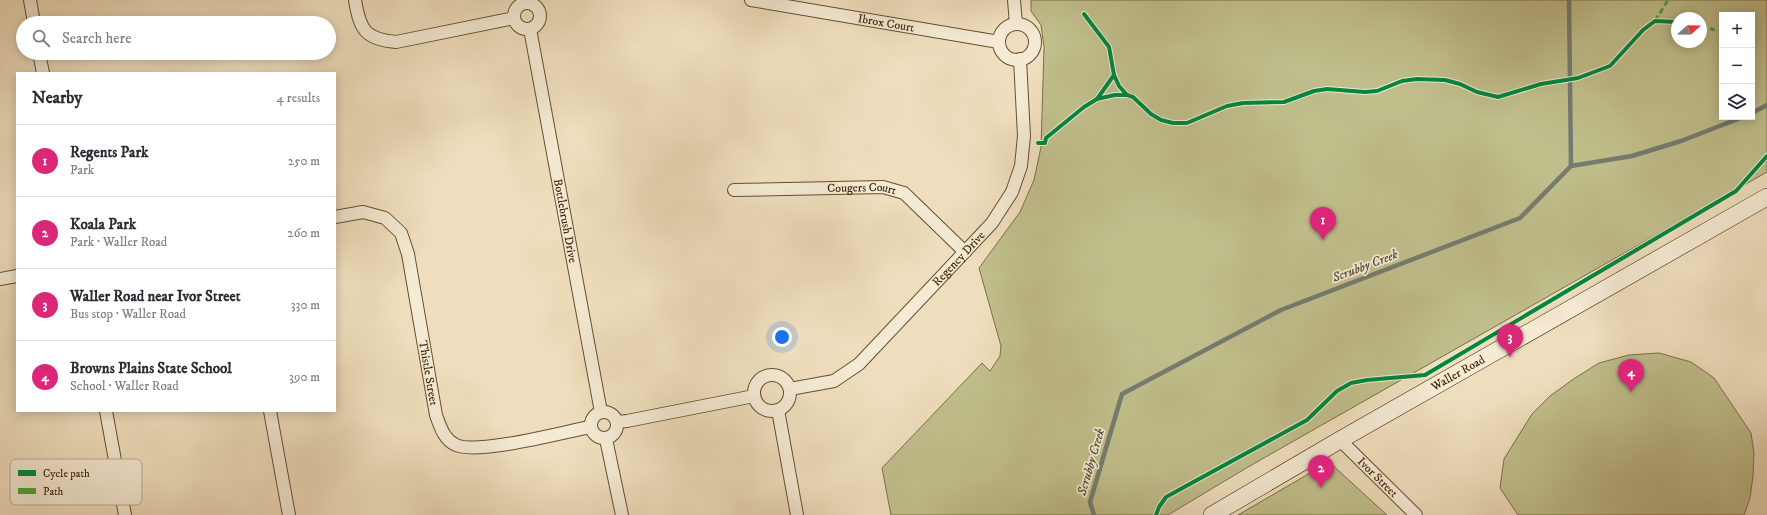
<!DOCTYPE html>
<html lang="en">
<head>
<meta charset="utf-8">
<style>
	body { margin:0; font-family:"IM FELL DW Pica",serif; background:#f2f2f3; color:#2b2b33 }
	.controls { position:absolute; right:12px; top:12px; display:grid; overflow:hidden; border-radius:0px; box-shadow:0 2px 10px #0003 }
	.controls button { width:36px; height:36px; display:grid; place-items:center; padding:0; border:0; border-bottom:1px solid #e1e1e2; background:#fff; color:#2b2b33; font:20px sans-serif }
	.compass { position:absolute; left:1671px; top:12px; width:36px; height:36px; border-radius:50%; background:#fff; box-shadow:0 2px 10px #0003; rotate:70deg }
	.you { position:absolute; left:782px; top:337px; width:14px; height:14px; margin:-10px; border:3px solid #fff; border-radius:50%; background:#1a73e8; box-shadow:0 0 0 6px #1a73e833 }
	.badge { display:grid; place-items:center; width:26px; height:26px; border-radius:50%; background:#db2777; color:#fff; font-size:13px; font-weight:700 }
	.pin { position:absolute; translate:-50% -33px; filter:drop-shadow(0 1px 2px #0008) }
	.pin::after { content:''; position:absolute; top:21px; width:14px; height:12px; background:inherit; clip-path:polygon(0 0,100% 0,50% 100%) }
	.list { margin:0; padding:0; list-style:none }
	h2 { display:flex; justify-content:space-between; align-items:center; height:52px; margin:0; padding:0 16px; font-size:17px }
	h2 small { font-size:13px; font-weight:400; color:#7c7c81 }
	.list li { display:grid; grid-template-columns:26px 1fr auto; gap:12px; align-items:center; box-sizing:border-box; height:72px; padding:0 16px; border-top:1px solid #e1e1e2 }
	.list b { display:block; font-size:15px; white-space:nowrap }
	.list p { margin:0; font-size:13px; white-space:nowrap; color:#7c7c81 }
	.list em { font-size:13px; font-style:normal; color:#7c7c81 }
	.icon { flex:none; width:22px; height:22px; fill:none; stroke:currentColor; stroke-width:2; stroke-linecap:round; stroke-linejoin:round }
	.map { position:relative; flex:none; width:1767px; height:515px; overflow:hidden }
	.search { position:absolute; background:#fff; box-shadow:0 2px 10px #0003; left:16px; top:16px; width:320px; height:44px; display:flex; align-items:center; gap:10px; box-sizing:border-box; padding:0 14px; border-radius:22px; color:#7c7c81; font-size:15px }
	.panel { position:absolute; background:#fff; box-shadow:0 2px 10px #0003; left:16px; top:72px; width:320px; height:340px; border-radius:0px }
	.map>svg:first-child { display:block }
	.green { fill:#c0bf8c; stroke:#7c6f46; fill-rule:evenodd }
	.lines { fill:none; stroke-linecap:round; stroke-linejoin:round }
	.stream { stroke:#747c70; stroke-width:4.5 }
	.street-casing { stroke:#654f2f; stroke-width:14 }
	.secondary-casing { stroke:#371f00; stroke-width:18 }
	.street { stroke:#f5ead4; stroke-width:12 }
	.secondary { stroke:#f5ead4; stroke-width:17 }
	.quiet { stroke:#53a23c; stroke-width:3; stroke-dasharray:6 3; stroke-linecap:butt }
	.cycleway-casing { stroke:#f5ead4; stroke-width:6 }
	.cycleway { stroke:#00873e; stroke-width:4 }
	.labels { text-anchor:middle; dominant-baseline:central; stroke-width:3.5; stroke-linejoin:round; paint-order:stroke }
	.street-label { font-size:12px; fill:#371f00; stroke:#f5ead4 }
	.water-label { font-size:13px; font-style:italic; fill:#564e38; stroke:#f5ead4 }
	.key { fill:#f5ead4; stroke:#bcad94; stroke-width:1 }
	.key-label { font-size:11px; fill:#371f00 }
</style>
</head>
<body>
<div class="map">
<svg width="1767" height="515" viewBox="0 0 1767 515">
	<rect width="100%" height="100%" fill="#efdebd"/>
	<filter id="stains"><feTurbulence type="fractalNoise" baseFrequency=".005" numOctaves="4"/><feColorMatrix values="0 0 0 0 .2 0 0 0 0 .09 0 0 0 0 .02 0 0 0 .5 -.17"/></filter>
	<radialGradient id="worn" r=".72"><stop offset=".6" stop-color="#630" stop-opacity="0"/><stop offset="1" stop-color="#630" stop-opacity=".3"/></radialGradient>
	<!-- green -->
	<g class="green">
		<path d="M1031,0H1767V172L1248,467L1168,515H891L882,468L982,363L990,371L1000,356L1001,346L979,268L1020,212L1034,180L1041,147L1044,47L1041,25L1031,11ZM1722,15H1752V117H1722ZM1677,18H1701V42H1677Z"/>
		<path d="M1659,353L1691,362L1714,378L1751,433L1754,453L1753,476L1750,498L1744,515H1518L1500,488L1504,459L1532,414L1550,396L1575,378L1599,363L1629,355Z"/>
		<path d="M1329,462L1387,515H1238Z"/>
	</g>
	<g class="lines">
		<!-- stream -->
		<g class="stream">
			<path d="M1752,113L1767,105"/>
			<path d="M1571,166L1632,156L1681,141L1743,117"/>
			<path d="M1094,515L1090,502L1122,394L1281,310L1520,218L1571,166L1569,0"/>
		</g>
		<defs>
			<g id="street">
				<path d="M30,0L34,23"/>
				<path d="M355,0C360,30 365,39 396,42L514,18"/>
				<path id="s1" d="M751,0L999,42"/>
				<path d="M1014,0L1016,24"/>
				<circle cx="527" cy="16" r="13"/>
				<circle cx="1017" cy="42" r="18"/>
				<path id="s2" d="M530,29L601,412"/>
				<path d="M39,53L43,73"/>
				<path id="s3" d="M734,190L883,187L904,193L965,252"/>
				<path id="s4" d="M335,217L363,212L385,218L401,233L408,254L436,415C440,426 444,440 456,445C478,455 563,432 590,427"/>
				<path d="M0,279L17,276"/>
				<circle cx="772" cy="393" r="18"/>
				<path id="s5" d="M790,389L834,381L859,364L992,223L1012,192L1021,166L1024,136L1020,59"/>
				<path d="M778,410L797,515"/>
				<path d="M106,411L125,515"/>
				<path d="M270,411L289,515"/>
				<circle cx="604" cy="425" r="13"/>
				<path d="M617,422L627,421L754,396"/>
				<path d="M606,439L622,515"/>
				<path id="s6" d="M1340,440L1416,515"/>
			</g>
			<g id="secondary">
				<path id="s7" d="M1212,515L1340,440L1767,197"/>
			</g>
		</defs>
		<!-- street casing -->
		<use href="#street" class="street-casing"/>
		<!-- secondary casing -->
		<use href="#secondary" class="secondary-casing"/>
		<!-- street -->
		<use href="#street" class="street"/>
		<!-- secondary -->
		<use href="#secondary" class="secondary"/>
		<!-- quiet -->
		<g class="quiet">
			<path d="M1655,21L1668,0"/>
			<path d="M1701,26L1715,30"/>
		</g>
		<defs>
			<g id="cycleway">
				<path d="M1084,14L1109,47L1114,75L1119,86L1127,95"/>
				<path d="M1097,99L1115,95H1127L1133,97L1151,114L1161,120L1173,123H1187L1227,106L1243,103L1284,102L1314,91L1327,89L1365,92L1377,91L1402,81L1417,79L1445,80L1460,84L1477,92L1498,97L1541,84L1578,78L1610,66L1643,30L1655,21L1677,22"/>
				<path d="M1038,143H1045L1046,138L1084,107L1097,99L1114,75"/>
				<path d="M1156,515L1159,507L1166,497L1307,420L1337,391L1351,383L1367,380L1425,375L1736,191L1767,156"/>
			</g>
		</defs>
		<!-- cycleway casing -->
		<use href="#cycleway" class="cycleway-casing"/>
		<!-- cycleway -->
		<use href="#cycleway" class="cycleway"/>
	</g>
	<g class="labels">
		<!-- street labels -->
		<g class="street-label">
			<text stroke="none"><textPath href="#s1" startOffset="137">Ibrox Court</textPath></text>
			<text stroke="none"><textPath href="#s3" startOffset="128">Cougers Court</textPath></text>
			<text stroke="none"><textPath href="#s2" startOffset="195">Bottlebrush Drive</textPath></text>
			<text stroke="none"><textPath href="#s5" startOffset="220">Regency Drive</textPath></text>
			<text stroke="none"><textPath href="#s4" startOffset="216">Thistle Street</textPath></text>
			<text stroke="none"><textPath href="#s7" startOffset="284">Waller Road</textPath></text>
			<text stroke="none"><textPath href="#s6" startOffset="53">Ivor Street</textPath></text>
		</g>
		<!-- water labels -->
		<g class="water-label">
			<text transform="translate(1365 266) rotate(-21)">Scrubby Creek</text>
			<text transform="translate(1091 462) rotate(-74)">Scrubby Creek</text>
		</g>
	</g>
	<!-- legend -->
	<rect x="10" y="459" width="132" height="46" rx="6" class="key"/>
	<rect x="18" y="470" width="18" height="6" fill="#00873e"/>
	<rect x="18" y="488" width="18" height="6" fill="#53a23c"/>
	<g class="key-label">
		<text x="43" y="477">Cycle path</text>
		<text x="43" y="495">Path</text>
	</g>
	<rect width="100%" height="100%" filter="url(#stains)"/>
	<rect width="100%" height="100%" fill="url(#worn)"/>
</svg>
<div class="controls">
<button>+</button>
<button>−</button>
<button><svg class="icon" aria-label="layers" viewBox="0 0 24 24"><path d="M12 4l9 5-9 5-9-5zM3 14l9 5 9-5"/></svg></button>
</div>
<svg class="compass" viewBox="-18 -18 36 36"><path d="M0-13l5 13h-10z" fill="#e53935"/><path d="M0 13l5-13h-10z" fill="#7c7c81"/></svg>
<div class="you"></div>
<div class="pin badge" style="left:1323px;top:240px">1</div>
<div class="pin badge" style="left:1321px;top:488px">2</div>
<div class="pin badge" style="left:1510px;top:357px">3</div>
<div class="pin badge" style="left:1631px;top:392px">4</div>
<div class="search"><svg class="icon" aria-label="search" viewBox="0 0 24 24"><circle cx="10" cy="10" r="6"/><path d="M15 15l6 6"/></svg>Search here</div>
<section class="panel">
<h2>Nearby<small>4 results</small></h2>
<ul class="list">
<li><span class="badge">1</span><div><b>Regents Park</b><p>Park</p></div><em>250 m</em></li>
<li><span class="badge">2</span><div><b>Koala Park</b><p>Park · Waller Road</p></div><em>260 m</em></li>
<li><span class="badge">3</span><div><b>Waller Road near Ivor Street</b><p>Bus stop · Waller Road</p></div><em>330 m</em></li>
<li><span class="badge">4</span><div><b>Browns Plains State School</b><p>School · Waller Road</p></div><em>390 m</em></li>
</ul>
</section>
</div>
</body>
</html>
